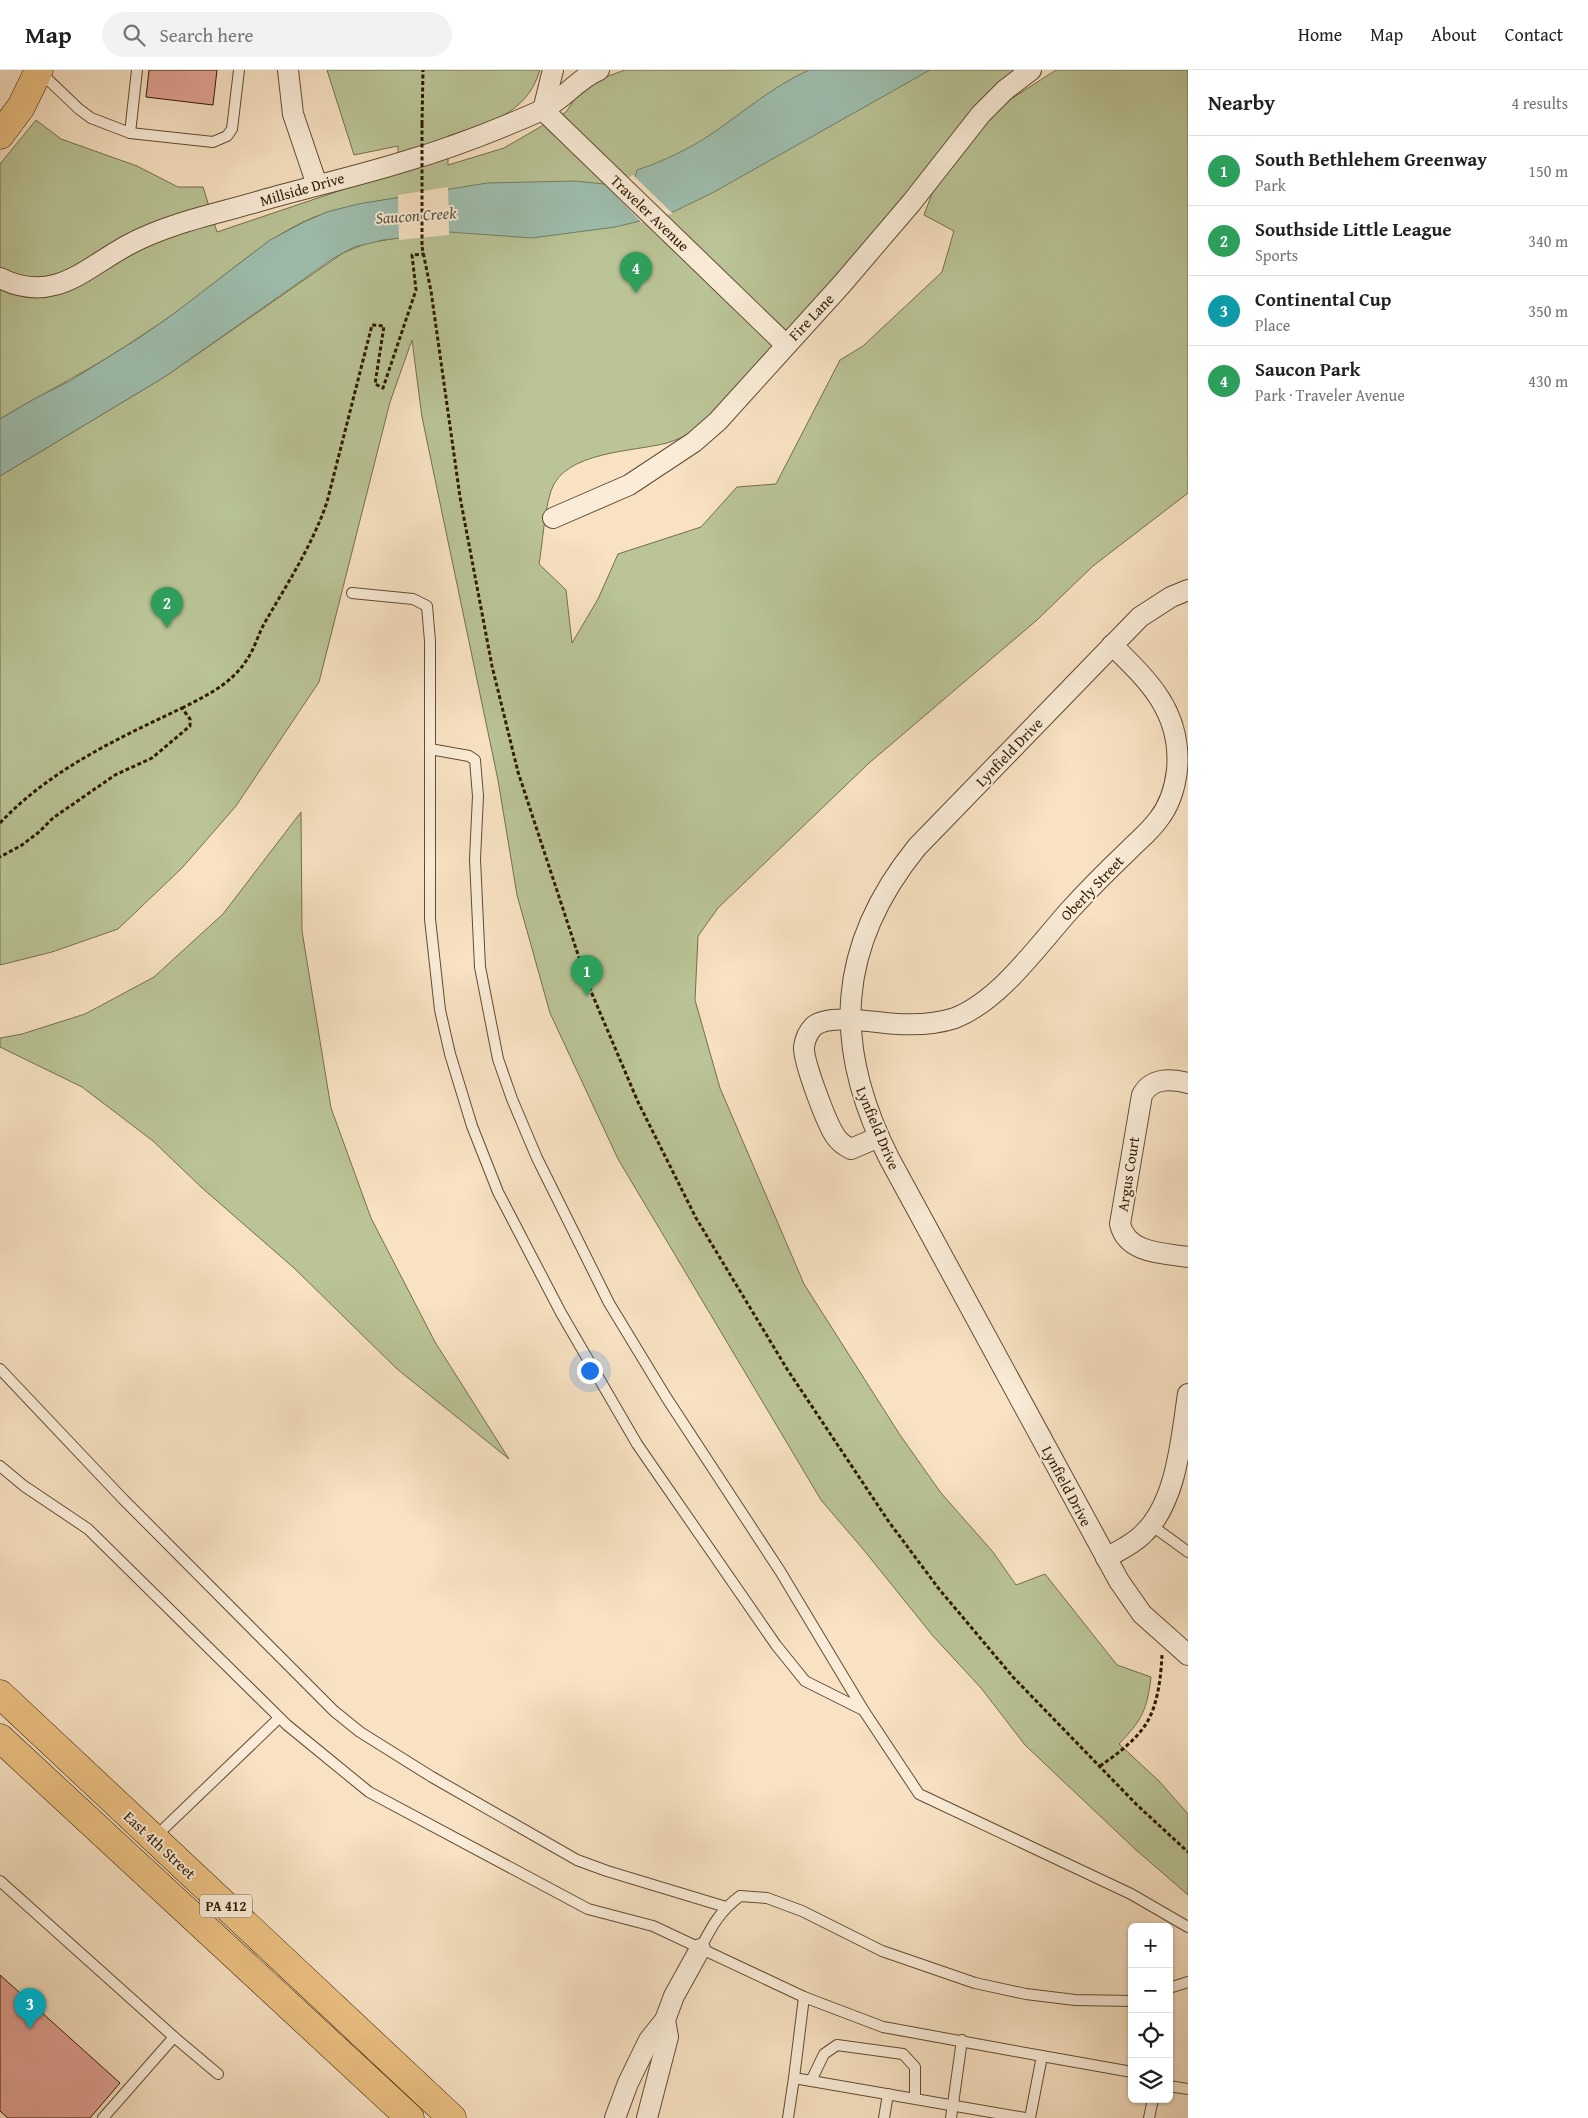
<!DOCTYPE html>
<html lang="en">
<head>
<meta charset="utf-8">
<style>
	body { margin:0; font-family:"Gentium Book Plus",serif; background:#f2f2f2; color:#202124 }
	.controls { position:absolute; right:15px; bottom:15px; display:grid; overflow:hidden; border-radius:8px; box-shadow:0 1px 4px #0004 }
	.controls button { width:45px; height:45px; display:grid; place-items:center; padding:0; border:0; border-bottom:1px solid #e0e0e0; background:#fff; color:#202124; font:25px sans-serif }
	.you { position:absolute; left:589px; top:1300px; width:18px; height:18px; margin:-12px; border:4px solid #fff; border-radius:50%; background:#1a73e8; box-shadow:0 0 0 8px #1a73e833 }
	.badge { display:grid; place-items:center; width:32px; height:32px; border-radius:50%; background:#8f2418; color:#fff; font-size:16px; font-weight:700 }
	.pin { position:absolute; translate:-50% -41px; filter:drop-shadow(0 1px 2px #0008) }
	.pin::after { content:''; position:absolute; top:26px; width:18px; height:15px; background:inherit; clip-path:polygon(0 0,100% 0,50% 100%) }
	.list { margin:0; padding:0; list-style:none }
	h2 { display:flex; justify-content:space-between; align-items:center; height:65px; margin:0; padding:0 20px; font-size:21px }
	h2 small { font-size:16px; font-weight:400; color:#757577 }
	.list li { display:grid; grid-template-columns:32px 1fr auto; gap:15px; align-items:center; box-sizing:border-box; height:70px; padding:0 20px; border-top:1px solid #e0e0e0 }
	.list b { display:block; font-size:19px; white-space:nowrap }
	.list p { margin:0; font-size:16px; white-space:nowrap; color:#757577 }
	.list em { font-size:16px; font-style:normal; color:#757577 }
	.icon { flex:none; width:28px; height:28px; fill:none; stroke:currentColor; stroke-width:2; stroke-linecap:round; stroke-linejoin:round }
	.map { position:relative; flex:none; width:1188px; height:2048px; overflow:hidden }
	header { display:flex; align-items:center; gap:30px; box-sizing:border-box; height:70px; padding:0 25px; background:#fff; border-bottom:1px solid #e0e0e0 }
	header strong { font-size:24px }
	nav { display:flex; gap:28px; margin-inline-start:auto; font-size:18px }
	.search { width:350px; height:45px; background:#f2f2f2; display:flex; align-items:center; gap:12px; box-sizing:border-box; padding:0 18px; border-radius:28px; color:#757577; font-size:19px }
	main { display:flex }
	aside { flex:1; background:#fff }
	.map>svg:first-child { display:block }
	.green { fill:#bac496; stroke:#756f4b }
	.water { fill:#9ebfaf; stroke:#727d69 }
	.pier { fill:#f8e2c3 }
	.building { fill:#e2a294; stroke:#301a00 }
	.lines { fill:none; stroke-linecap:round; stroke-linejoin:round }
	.lane-casing { stroke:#624c31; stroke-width:12 }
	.street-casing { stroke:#624c31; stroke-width:22 }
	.highway-casing { stroke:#301a00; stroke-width:29 }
	.path { stroke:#301a00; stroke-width:3; stroke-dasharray:4 2.5; stroke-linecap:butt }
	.lane { stroke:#faecd8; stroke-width:10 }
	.street { stroke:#faecd8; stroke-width:20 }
	.highway { stroke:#ecc182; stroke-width:28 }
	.path-bridge { stroke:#301a00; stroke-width:3; stroke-dasharray:4 2.5; stroke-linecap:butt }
	.labels { text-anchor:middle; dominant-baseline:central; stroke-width:4; stroke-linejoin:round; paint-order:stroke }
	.shield { fill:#faecd8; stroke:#6d5941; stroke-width:1 }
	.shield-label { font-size:14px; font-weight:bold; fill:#301a00 }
	.street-label { font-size:15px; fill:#301a00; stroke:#faecd8 }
	.water-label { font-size:16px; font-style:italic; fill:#56543d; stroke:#faecd8 }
</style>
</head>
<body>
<header>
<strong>Map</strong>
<div class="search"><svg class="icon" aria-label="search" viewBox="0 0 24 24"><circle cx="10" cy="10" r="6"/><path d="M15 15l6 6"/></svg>Search here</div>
<nav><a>Home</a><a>Map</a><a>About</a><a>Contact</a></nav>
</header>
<main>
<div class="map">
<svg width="1188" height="2048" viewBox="0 0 1188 2048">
	<rect width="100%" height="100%" fill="#f8e2c3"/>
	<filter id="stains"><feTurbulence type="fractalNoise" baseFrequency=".004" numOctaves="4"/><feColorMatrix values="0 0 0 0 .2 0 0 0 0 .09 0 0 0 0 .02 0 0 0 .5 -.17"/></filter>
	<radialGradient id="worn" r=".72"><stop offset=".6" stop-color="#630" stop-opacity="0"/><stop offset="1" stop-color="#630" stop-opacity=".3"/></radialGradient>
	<!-- green -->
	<g class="green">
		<path d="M327,0H540C526,46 488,52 448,66V95L504,78L566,42L574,30L595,11L625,0H1017L842,208L696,362C686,365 677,370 667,373C633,382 564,381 551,421C544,443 543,471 539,494L566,520L572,573L598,529L618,484L701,457L737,417L776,414L840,290L863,276L942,202L954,161L924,145L933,121L984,54L1011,29L1056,0H1188V423L1093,496L1037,550L868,694L718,838L698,866L695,930L720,1018L804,1214L900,1365L941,1423L993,1482L1016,1515L1045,1504L1117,1595L1151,1607C1147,1640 1142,1650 1119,1674L1159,1711L1188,1744V1825L1135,1779L1025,1675L981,1618L933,1566L863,1479L821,1430L618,1089L550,943L517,825L498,710L422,347L412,270L390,332L319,612L236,736L182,798L118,859L52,882L0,895V406L166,306L343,183L367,173L398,168V128C366,133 332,138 303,152C268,169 239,194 209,217C187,235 164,251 141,266C96,297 47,321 0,349V94L36,50L61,69L137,96L178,117H203L217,162L398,101V76L354,85Z"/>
		<path d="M301,742L302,861L331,1038L371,1148L435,1272L509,1389L397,1299L294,1198L201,1117L153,1071L82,1017L0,977V968L22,964L85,944L154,907L223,844Z"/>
	</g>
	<!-- water -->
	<path class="water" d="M809,0H930L714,122L671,143L656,142L640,151L615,157L532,168L449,162L383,170L354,177L332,189L166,306L0,406V349L34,329L70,311L139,268L172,245L270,170L304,152L327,142L358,134L487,113L575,111L604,114L635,107L637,100C664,91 689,79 713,63C746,40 772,17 809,0Z"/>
	<!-- pier -->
	<g class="pier">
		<path d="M633,105L673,144L656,145L642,153L602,111L624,110Z"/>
		<path d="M448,117L449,165L399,170L398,125Z"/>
	</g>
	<!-- building -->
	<g class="building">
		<path d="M149,0H217L213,35L146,27Z"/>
		<path d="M0,1905L120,2013L90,2048H8L0,2041Z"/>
	</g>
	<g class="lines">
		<defs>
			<g id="lane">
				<path d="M39,1L79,39L91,48L130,63L213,72L227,66L232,59L239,0"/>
				<path d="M130,63L137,0"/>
				<path d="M352,523L413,529L427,536L430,571V849L440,940L450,984L472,1056L498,1122L561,1243L637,1374L776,1575L805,1611L863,1640"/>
				<path d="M430,679L469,686L475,690L478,726L475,789L480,897L498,989L512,1029L537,1088L609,1233L666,1327L780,1501L864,1641L919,1724L1131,1824L1188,1857"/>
				<path d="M0,1299L123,1429L334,1641L360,1662L432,1707L577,1790L607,1801L726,1837"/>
				<path d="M0,1396L24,1416L88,1459L287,1655L369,1722L588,1839L653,1856L804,1927L883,1957L1042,1986L1030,2048"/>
				<path d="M1151,1455L1188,1482"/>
				<path d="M154,1768L279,1648"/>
				<path d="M0,1811L174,1967L103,2048"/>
				<path d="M700,1879C712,1856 719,1842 740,1826L767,1828L802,1841L882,1881L975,1913L1026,1924L1075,1930L1132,1931"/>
				<path d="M1169,1918L1188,1912"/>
				<path d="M804,1927L794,2008L1025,2048"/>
				<path d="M174,1967L218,2004"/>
				<path d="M1042,1986L1132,2002"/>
				<path d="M811,2011L824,1984L837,1975L903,1984L915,1997V2028"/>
				<path d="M1169,2016L1188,2019"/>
				<path d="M788,2048L794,2008"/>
				<path d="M884,2048L888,2024"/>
				<path d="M951,2048L962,1970"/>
				<path d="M1149,2048L1153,2029"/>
			</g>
			<g id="street">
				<path d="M288,0L293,44L317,115"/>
				<path d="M553,0L543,40L786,275"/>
				<path d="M0,208C54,235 85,198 128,175C169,153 216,144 260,131C309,117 358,106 406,91C451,78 497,60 540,41C562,31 577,9 599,0"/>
				<path d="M553,448L629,415L694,372L718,351L842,214L912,132L981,44L1005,20L1031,0"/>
				<path d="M1188,520L1171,527L1140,547L917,777C836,877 832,975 889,1088L1119,1511L1142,1544L1188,1585"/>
				<path d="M1188,1013C1171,1009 1152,1007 1142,1025L1120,1154C1127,1184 1164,1183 1188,1187"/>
				<path d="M879,1067L851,1079C845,1076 840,1073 836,1067C827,1055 803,991 804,977C805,969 808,962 814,956C830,943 877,953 897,954C916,955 937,954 955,948C1000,930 1037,877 1069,841C1088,820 1108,800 1129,780C1139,770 1150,761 1158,750C1170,735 1175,718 1177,700C1182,643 1150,612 1112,575"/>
				<path d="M1106,1488C1118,1481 1132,1475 1142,1465C1177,1433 1181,1369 1188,1324"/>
				<path d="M615,2048L628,2013L649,1970L665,1950L674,1926L700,1879"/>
				<path d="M647,2048L668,1967L665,1950"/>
			</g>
			<g id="highway">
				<path d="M0,65L21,37L39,0"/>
				<path d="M0,1624L452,2048"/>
				<path d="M0,1668L410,2048"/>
			</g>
		</defs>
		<!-- lane casing -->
		<use href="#lane" class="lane-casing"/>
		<!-- street casing -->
		<use href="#street" class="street-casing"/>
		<!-- highway casing -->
		<use href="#highway" class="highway-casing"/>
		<!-- path -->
		<g class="path">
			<path d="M422,54L423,0"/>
			<path d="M422,177L431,221L460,427L492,596L518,702L587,912L638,1032L696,1148L787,1299L889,1452L939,1519L1013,1607L1137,1735L1188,1782"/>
			<path d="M182,638C206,626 231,614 246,591C254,580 258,565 264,554C287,514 312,476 327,432L372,255L384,256L375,314L383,318L416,220L412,185L424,184"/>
			<path d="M0,753C51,699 117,669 182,638L190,649V656L152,688L115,705L53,748L39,762L22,775L0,787"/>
			<path d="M1100,1696C1116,1685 1135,1671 1146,1654C1158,1635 1161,1606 1162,1585"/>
		</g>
		<!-- lane -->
		<use href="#lane" class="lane"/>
		<!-- street -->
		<use href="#street" class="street"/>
		<!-- highway -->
		<use href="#highway" class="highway"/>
		<!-- path-bridge -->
		<path class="path-bridge" d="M422,54V177"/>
	</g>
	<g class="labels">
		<!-- shield labels -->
		<rect class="shield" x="200" y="1824.5" width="52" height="23" rx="4"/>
		<g class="shield-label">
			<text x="226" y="1836">PA 412</text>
		</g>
		<!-- street labels -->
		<g class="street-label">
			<text transform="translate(302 119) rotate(-16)">Millside Drive</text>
			<text transform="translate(650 143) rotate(44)">Traveler Avenue</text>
			<text transform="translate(811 247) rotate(-47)">Fire Lane</text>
			<text transform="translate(1009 682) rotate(-46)">Lynfield Drive</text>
			<text transform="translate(1092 818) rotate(-46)">Oberly Street</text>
			<text transform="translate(878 1058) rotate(67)">Lynfield Drive</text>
			<text transform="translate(1128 1104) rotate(-81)">Argus Court</text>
			<text transform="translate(1067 1416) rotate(62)">Lynfield Drive</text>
			<text transform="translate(160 1775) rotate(43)">East 4th Street</text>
		</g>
		<!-- water labels -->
		<g class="water-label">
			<text transform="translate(416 145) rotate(-4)">Saucon Creek</text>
		</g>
	</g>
	<rect width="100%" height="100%" filter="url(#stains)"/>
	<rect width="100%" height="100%" fill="url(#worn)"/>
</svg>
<div class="controls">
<button>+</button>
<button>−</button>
<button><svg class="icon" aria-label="locate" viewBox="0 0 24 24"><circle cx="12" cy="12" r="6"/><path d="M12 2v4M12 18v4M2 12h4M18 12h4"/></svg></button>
<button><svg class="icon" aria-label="layers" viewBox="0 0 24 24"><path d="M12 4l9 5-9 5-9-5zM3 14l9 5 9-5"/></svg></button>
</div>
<div class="you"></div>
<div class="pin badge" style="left:587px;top:926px;background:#2e9e5b">1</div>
<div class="pin badge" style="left:167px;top:558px;background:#2e9e5b">2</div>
<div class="pin badge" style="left:30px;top:1959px;background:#0f9aa8">3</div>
<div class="pin badge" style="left:636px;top:223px;background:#2e9e5b">4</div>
</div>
<aside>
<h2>Nearby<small>4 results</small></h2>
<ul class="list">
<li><span class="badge" style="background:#2e9e5b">1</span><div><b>South Bethlehem Greenway</b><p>Park</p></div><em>150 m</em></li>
<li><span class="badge" style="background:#2e9e5b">2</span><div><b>Southside Little League</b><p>Sports</p></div><em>340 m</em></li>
<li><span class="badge" style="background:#0f9aa8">3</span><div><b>Continental Cup</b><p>Place</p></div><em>350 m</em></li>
<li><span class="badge" style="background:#2e9e5b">4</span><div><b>Saucon Park</b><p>Park · Traveler Avenue</p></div><em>430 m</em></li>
</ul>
</aside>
</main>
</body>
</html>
